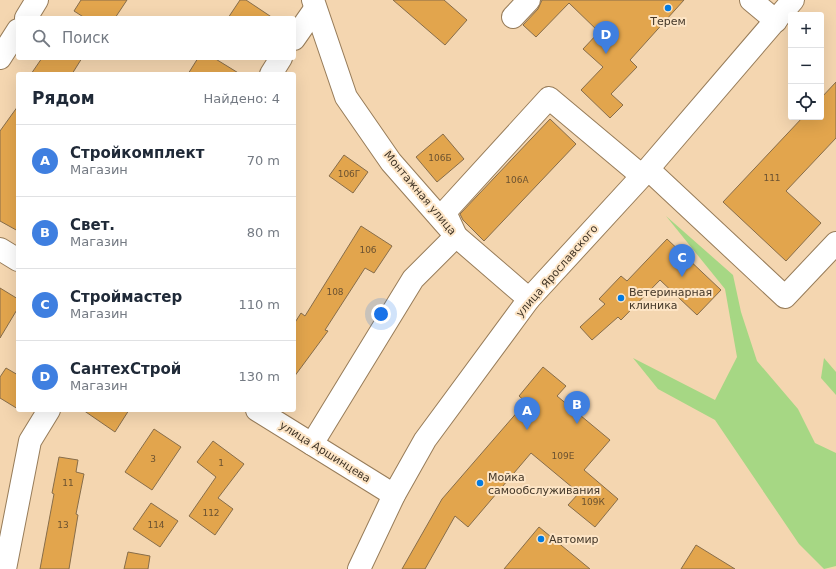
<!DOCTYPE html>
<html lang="ru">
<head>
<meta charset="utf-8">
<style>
	body { margin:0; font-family:"DejaVu Sans",sans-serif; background:#f6f6f7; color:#1f2937 }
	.controls { position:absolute; right:12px; top:12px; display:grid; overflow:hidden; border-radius:4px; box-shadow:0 4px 16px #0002 }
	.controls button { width:36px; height:36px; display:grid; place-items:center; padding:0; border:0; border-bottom:1px solid #e0e1e3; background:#fff; color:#1f2937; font:20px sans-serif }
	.you { position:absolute; left:381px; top:314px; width:14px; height:14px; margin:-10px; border:3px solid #fff; border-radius:50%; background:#1a73e8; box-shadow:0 0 0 6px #1a73e833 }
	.badge { display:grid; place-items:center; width:26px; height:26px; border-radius:50%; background:#b45309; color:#fff; font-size:13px; font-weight:700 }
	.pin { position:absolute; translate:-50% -33px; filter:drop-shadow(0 1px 2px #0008) }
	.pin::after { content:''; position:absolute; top:21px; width:14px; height:12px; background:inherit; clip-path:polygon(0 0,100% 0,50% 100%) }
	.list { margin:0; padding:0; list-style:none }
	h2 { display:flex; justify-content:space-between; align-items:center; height:52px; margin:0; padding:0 16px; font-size:17px }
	h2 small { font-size:13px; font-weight:400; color:#747a83 }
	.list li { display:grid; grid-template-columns:26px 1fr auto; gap:12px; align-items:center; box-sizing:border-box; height:72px; padding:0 16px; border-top:1px solid #e0e1e3 }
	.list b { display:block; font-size:15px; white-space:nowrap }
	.list p { margin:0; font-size:13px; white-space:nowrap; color:#747a83 }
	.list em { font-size:13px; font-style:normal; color:#747a83 }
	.icon { flex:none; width:22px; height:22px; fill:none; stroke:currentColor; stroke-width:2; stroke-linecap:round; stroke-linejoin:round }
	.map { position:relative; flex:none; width:836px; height:569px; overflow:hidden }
	.search { position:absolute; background:#fff; box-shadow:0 4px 16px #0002; left:16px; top:16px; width:280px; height:44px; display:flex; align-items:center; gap:10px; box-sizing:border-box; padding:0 14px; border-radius:4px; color:#747a83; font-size:15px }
	.panel { position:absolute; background:#fff; box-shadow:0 4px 16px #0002; left:16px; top:72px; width:280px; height:340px; border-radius:4px }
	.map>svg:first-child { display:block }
	.green { fill:#a6d784 }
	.building { fill:#e2a54d; stroke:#876d4a }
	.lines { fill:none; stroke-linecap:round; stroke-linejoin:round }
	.minor-casing { stroke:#977c59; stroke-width:24 }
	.minor { stroke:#fff; stroke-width:22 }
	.poi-dot { fill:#027be1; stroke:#fde5c6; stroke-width:1.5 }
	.labels { text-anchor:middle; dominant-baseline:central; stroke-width:4; stroke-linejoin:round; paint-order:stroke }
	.number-label { font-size:9px; fill:#6b5231 }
	.poi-label { font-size:11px; fill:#433728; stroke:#fde5c6; text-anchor:start }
	.street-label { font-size:11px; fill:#433728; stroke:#fde5c6 }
</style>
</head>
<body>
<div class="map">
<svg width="836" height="569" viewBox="0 0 836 569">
	<rect width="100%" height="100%" fill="#f4d6b0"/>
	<!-- green -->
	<g class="green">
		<path d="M666,216L733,275L741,312L757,361L798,409L815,443L836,453V566L824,569L799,544L715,420L658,389L633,358L715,400L737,357L725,289Z"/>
		<path d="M824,358L836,372V395L821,378Z"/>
	</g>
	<!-- building -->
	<g class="building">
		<path d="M81,0H127L115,18H85L74,11Z"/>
		<path d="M240,0H246L273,18H228Z"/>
		<path d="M393,0H444L467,20L445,45Z"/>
		<path d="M542,0H684L630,60L637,67L611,94L623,105L610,118L581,90L603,67L583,49L599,32L569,3L536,37L523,25L538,9Z"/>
		<path d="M42,58H82L72,74H31Z"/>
		<path d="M198,58H214L240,74H188Z"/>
		<path d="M836,82V138L786,191L821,223L786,261L723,202L803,117H821V98Z"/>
		<path d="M18,106V231L0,221V131Z"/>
		<path d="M550,119L576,144L484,241L463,220L460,214Z"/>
		<path d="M443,134L464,159L437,182L416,157Z"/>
		<path d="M344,155L368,172L353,193L329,176Z"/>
		<path d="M361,226L392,246L374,273L365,268L325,330L328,331L294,377V324L301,313L305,316Z"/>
		<path d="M667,239L721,290L697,315L660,280L621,320L618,317L592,340L580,327L605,304L599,299L621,276L627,281Z"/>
		<path d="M0,288L18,299V308L0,338Z"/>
		<path d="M543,367L566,386L557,396L610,440L584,470L618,499L595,527L568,505L579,493L531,453L468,527L455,516L425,569H402L442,499L526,402L519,396Z"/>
		<path d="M6,368L18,375V409L0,398V377Z"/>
		<path d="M83,410H129L115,432Z"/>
		<path d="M154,429L181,447L152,490L125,472Z"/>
		<path d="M213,441L244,464L218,498L233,509L215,535L189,516L216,477L197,462Z"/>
		<path d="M59,457L78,460L76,472L84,474L76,514L78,515L69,569H40L54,494L52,493Z"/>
		<path d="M151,503L178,521L160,547L133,529Z"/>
		<path d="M539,527L590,569H504Z"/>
		<path d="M696,545L735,569H681Z"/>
		<path d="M128,552L150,556L148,569H124Z"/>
	</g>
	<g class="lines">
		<defs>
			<g id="minor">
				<path d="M313,0L346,97L391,162L456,236L529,299"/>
				<path d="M751,0L776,21"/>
				<path d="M513,17L529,0"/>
				<path d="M26,18L37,0"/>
				<path d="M294,39L315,9"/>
				<path d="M0,58L18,30"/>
				<path d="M271,74L281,58"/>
				<path d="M648,169L785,297L836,243"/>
				<path d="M0,249L18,260"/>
				<path d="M257,410L394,495"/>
				<path d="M312,444L413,279L456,236L445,212L549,98L642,176"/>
				<path d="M5,569L30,441L49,410"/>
				<path d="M359,569L394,495L425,440L529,299L642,176L793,0"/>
			</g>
		</defs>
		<!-- minor casing -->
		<use href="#minor" class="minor-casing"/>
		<!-- minor -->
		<use href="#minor" class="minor"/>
	</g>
	<!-- markers -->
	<g class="poi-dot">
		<circle cx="668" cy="8" r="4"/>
		<circle cx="621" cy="298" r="4"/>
		<circle cx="480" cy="483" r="4"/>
		<circle cx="541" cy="539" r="4"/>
	</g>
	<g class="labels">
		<!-- number labels -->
		<g class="number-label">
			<text x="440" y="158">106Б</text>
			<text x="349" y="174">106Г</text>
			<text x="772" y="178">111</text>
			<text x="517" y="180">106А</text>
			<text x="368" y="250">106</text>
			<text x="335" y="292">108</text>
			<text x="563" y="456">109Е</text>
			<text x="153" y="459">3</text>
			<text x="221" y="463">1</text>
			<text x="68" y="483">11</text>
			<text x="593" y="502">109К</text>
			<text x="211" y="513">112</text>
			<text x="63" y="525">13</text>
			<text x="156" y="525">114</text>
		</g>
		<!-- poi labels -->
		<g class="poi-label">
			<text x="668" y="21" text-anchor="middle">Терем</text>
			<text x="629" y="292">Ветеринарная<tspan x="629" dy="13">клиника</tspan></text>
			<text x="488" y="477">Мойка<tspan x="488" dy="13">самообслуживания</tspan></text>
			<text x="549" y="539">Автомир</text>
		</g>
		<!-- street labels -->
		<g class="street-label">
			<text transform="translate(420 193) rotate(50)">Монтажная улица</text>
			<text transform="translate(557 271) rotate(-49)">улица Ярославского</text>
			<text transform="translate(325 452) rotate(32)">улица Аршинцева</text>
		</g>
	</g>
</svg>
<div class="controls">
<button>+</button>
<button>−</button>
<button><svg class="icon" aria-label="locate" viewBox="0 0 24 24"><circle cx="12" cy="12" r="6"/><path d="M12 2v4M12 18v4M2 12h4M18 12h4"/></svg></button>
</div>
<div class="you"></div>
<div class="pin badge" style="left:527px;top:430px;background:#3f7fe0">A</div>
<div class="pin badge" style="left:577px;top:424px;background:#3f7fe0">B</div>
<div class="pin badge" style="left:682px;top:277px;background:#3f7fe0">C</div>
<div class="pin badge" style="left:606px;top:54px;background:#3f7fe0">D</div>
<div class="search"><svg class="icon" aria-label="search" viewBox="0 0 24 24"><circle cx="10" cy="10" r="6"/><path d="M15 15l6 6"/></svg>Поиск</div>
<section class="panel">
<h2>Рядом<small>Найдено: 4</small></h2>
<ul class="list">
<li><span class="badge" style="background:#3f7fe0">A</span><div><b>Стройкомплект</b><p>Магазин</p></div><em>70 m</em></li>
<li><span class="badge" style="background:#3f7fe0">B</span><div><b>Свет.</b><p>Магазин</p></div><em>80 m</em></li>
<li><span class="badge" style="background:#3f7fe0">C</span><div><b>Строймастер</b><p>Магазин</p></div><em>110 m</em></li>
<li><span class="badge" style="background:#3f7fe0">D</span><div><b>СантехСтрой</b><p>Магазин</p></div><em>130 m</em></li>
</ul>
</section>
</div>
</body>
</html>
